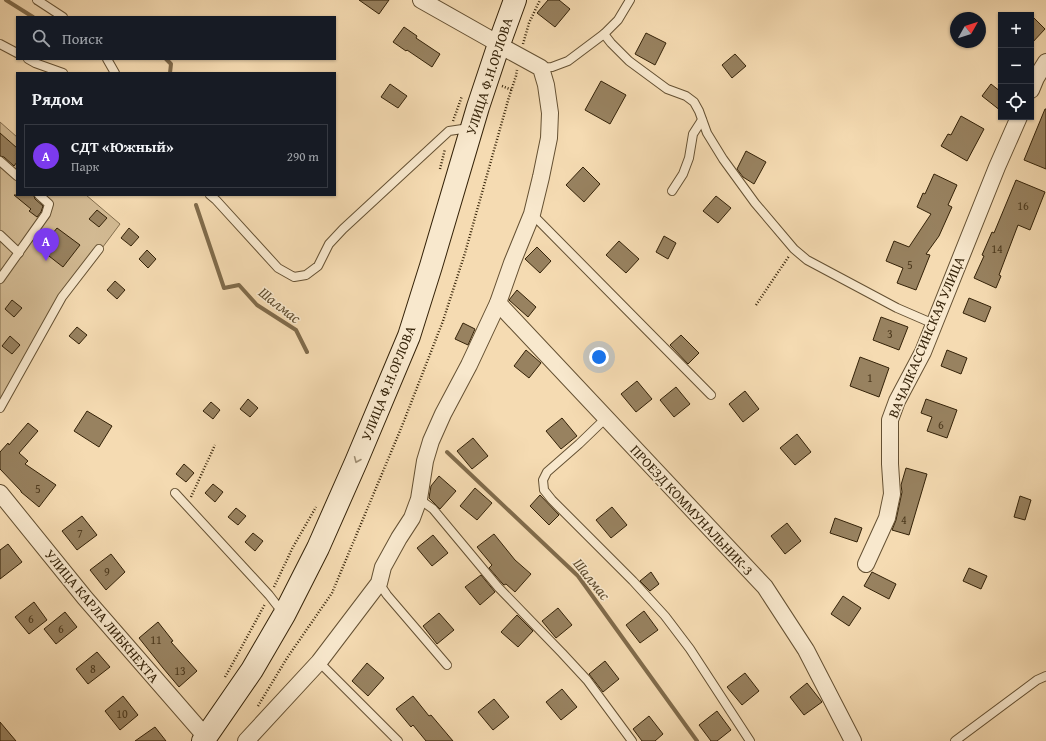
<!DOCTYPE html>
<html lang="ru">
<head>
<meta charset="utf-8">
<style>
	body { margin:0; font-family:"Gentium Book Plus",serif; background:#20242c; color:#f1f3f6 }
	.controls { position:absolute; right:12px; top:12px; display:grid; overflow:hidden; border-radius:0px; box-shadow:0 1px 3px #0004 }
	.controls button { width:36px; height:36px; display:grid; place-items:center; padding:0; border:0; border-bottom:1px solid #363941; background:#171b24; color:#f1f3f6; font:20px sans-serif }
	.compass { position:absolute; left:950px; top:12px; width:36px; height:36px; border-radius:50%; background:#171b24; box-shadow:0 1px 3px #0004; rotate:51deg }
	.you { position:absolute; left:599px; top:357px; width:14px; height:14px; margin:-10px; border:3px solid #fff; border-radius:50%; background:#1a73e8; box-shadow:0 0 0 6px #1a73e833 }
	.badge { display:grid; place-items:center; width:26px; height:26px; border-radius:50%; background:#7c3aed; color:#fff; font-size:13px; font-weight:700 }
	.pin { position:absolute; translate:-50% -33px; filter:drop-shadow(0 1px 2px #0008) }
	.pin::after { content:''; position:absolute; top:21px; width:14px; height:12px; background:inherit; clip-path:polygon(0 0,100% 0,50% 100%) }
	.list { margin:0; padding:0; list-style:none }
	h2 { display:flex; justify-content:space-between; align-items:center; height:52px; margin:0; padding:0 16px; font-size:17px }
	h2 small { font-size:13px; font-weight:400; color:#9ea1a6 }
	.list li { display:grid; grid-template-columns:26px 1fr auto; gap:12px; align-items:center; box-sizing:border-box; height:64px; margin:0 8px 8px; padding:0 8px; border:1px solid #363941; border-radius:0px }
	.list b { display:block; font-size:15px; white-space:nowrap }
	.list p { margin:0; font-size:13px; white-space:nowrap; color:#9ea1a6 }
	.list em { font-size:13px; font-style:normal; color:#9ea1a6 }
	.icon { flex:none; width:22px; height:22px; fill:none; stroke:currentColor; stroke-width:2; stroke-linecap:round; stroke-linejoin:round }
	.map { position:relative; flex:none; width:1046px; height:741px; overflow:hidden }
	.search { position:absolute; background:#171b24; box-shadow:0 1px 3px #0004; left:16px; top:16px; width:320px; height:44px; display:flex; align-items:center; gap:10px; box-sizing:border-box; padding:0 14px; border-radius:0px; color:#9ea1a6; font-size:15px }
	.panel { position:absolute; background:#171b24; box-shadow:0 1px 3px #0004; left:16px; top:72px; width:320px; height:124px; border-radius:0px }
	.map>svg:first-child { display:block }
	.green { fill:#d4bc95; stroke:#846f4e }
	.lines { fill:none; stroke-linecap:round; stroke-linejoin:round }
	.stream { stroke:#806b4b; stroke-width:4 }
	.building { fill:#988260; stroke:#342208 }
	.lane-casing { stroke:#645032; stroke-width:10 }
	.street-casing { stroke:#645032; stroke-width:18 }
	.secondary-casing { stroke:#342208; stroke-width:24 }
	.path { stroke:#342208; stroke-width:2.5; stroke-dasharray:1 2; stroke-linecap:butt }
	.lane { stroke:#f8e8cd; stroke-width:8 }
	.street { stroke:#f8e8cd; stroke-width:16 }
	.secondary { stroke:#f8e8cd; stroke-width:22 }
	.oneway { stroke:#a08f74 }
	.labels { text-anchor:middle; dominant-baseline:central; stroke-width:3; stroke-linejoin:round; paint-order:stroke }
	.number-label { font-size:12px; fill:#4d3a1e }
	.street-label { font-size:14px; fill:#342208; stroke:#f8e8cd }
	.water-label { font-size:15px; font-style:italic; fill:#604d2f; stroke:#f8e8cd }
</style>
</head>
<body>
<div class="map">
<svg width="1046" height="741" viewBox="0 0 1046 741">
	<rect width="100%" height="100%" fill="#f5dbb2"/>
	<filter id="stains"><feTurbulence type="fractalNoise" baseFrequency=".005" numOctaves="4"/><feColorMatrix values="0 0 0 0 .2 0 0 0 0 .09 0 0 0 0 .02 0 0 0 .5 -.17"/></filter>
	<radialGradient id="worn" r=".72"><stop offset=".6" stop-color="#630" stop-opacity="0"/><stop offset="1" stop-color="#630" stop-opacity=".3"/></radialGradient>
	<!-- green -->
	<path class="green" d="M0,122L17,137V195H86L120,224L64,299L0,412Z"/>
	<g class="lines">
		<!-- stream -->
		<g class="stream">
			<path d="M6,0L33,17"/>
			<path d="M166,59L171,64L170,73"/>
			<path d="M196,205L224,288L239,285L257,305L296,330L307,352"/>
			<path d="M447,452L578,576L697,741"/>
		</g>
	</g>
	<!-- building -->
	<g class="building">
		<path d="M359,0H389L379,14Z"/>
		<path d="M548,0H559L570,9L555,27L537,13Z"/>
		<path d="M1031,15L1045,29L1031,44Z"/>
		<path d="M404,27L417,36L416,38L440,54L432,67L407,50L406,51L393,42Z"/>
		<path d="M646,33L666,43L655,65L635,54Z"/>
		<path d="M735,54L746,66L732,78L722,65Z"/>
		<path d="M601,81L626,95L610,124L585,110Z"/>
		<path d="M390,84L407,96L398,108L381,97Z"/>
		<path d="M991,84L1001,92V111L982,96Z"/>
		<path d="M1045,109H1046V169L1024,160Z"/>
		<path d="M961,116L984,129L967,161L941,146L948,134L951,135Z"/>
		<path d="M0,133L17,148V162L14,166L4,157L0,156Z"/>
		<path d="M746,151L766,162L754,184L743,177L737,169Z"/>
		<path d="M583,167L600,184L584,202L566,185Z"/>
		<path d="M934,174L957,185L948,205L952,207L939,236L926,254L930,255L916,290L897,283L903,268L886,261L894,241L909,247L931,214L917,207L923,193L925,194Z"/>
		<path d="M1016,180L1045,192L1030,230L1018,225L999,275L1001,276L996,288L974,278L984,256L982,255L992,232L994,233Z"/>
		<path d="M14,195H33L34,196L35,199L43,206L41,212L37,217L29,211L31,209Z"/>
		<path d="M716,196L731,208L718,223L703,211Z"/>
		<path d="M97,210L107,218L99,227L89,219Z"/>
		<path d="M57,228L80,245L63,267L40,249Z"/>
		<path d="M129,228L139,237L131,246L121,238Z"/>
		<path d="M664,236L676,243L668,259L656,252Z"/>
		<path d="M619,241L639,259L626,273L606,255Z"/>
		<path d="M537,247L551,261L540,273L525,259Z"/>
		<path d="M147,250L156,259L148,268L139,259Z"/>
		<path d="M115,281L125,290L117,299L107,290Z"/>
		<path d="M517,290L536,307L528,317L509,300Z"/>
		<path d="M969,298L991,307L985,322L963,313Z"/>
		<path d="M12,300L22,308L14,317L5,309Z"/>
		<path d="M881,317L908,327L899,350L873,340Z"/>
		<path d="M463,323L475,329L468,345L455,339Z"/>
		<path d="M77,327L87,335L79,344L69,336Z"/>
		<path d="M681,335L699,353L688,364L670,345Z"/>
		<path d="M10,336L20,345L12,354L2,346Z"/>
		<path d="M526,350L541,363L529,378L514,366Z"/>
		<path d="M947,350L967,358L961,374L941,366Z"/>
		<path d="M860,357L889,368L879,397L850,386Z"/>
		<path d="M637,381L652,399L636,412L621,394Z"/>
		<path d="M676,387L690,404L674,417L660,400Z"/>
		<path d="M745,391L759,409L743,422L729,404Z"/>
		<path d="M248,399L258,408L250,417L240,409Z"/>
		<path d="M926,399L957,410L947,438L927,431L932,417L921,413Z"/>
		<path d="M211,402L220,410L213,419L203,411Z"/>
		<path d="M87,411L112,426L99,447L74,431Z"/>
		<path d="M562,418L577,436L561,449L546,431Z"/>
		<path d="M28,423L38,431L19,453L28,461L25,464L56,485L39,507L21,492V491L0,469V452L8,443L9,445Z"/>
		<path d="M797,434L811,452L795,465L780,448Z"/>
		<path d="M473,438L488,456L472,469L457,451Z"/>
		<path d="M184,464L194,473L186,482L176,474Z"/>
		<path d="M906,468L927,474L909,535L892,530L896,520L902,492L901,485Z"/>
		<path d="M439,476L456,491L440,509L429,498L431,486Z"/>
		<path d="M213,484L223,492L215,502L205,493Z"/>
		<path d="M475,488L492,503L477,520L460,506Z"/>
		<path d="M540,495L559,515L549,525L530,506Z"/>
		<path d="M1020,496L1031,500L1025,520L1014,517Z"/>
		<path d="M612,507L627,525L611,538L596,520Z"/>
		<path d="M236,508L246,516L238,525L228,517Z"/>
		<path d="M82,516L97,535L77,550L62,531Z"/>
		<path d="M835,518L862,528L857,542L830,533Z"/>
		<path d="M787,523L801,541L785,554L771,536Z"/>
		<path d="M253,533L263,541L255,551L245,542Z"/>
		<path d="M494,534L515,560L531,574L515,592L506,584L504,585L502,583L489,568L492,565L477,547Z"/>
		<path d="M433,535L448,553L432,566L417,548Z"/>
		<path d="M8,544L22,562L0,579V550Z"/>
		<path d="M111,554L125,572L106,590L90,570Z"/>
		<path d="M969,568L987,576L981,589L963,581Z"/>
		<path d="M651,572L659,584L650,591L640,581Z"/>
		<path d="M872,572L896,584L889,599L864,586Z"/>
		<path d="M481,575L495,592L480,605L465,587Z"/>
		<path d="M843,596L861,608L849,626L831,614Z"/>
		<path d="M34,602L47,620L29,634L15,617Z"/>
		<path d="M558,608L572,625L556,638L542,621Z"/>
		<path d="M644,611L658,630L640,643L626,625Z"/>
		<path d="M65,612L77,627L56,644L44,629Z"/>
		<path d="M439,613L454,630L437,644L423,626Z"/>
		<path d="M517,615L533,631L518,647L501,632Z"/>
		<path d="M158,622L173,641L171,642L197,671L179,687L163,668L139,638Z"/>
		<path d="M97,652L110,667L88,684L76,669Z"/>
		<path d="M605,661L619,679L603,692L589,674Z"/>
		<path d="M367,663L384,678L368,696L352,681Z"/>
		<path d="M745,673L759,691L742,705L727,687Z"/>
		<path d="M807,683L822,702L804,715L790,697Z"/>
		<path d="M562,689L577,707L561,720L546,702Z"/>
		<path d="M123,696L138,715L120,730L105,711Z"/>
		<path d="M413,696L429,716L431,715L453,741H426L413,725L411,727L396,709Z"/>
		<path d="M494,699L509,717L493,730L478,712Z"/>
		<path d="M717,711L731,730L717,741H711L699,725Z"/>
		<path d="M649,716L663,734L655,741H642L633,729Z"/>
		<path d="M0,722L16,741H0Z"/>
		<path d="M155,727L166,741H135Z"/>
	</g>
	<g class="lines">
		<defs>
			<g id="lane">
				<path d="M37,0L63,17"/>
				<path d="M604,34L611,43L629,61L667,89L686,96L694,102L699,111L707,133L723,159L755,203L794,249L807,260L897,308L934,324"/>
				<path d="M0,44L17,53"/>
				<path d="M28,59L35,63L63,73"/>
				<path d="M107,59L115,73"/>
				<path d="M541,68L552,67L568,61L604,34L618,20L630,0"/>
				<path d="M0,161L17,176"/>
				<path d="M672,191L683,174L689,158L693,134L702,120"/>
				<path d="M210,195L216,200L278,268L294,277L306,275L318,266L329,244L343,229L449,131L469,128"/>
				<path d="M532,214L711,395"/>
				<path d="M0,235L19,253"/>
				<path d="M0,279L46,214L49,204L39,195"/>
				<path d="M0,408L62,297L99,249"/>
				<path d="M606,418L579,444L547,472L543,480L544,490L552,500L633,581L665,616L690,649L750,741"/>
				<path d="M175,493L269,595L283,613"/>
				<path d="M419,499L433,509L498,587L562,653L587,680L632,741"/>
				<path d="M379,583L387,595L447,665"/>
				<path d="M319,662L398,741"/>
				<path d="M955,741L1037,680L1046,676"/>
			</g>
			<g id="street">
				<path d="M421,0L499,44"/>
				<path d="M1031,90L1036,78L1046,62"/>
				<path d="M498,303L765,587L806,650L853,741"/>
				<path d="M0,493L85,598L206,737"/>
				<path d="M866,564L887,518L892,494L890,464V420L897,401L923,352L997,167L1019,117"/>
				<path d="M246,741L319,662L379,583L383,567L399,538L412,518L419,499L425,461L431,441L443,414L469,365L498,303L512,263L532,214L541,177L549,138L550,113L546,85L541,68L508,50"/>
			</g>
			<path id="secondary" d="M203,741L252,670L284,615L318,548L356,462L409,336L431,266L478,107L499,44L515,0"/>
		</defs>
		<!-- lane casing -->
		<use href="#lane" class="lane-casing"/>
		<!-- street casing -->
		<use href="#street" class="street-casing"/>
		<!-- secondary casing -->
		<use href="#secondary" class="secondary-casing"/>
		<!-- path -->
		<g class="path">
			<path d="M523,44L529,23L540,0"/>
			<path d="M502,86L512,90"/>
			<path d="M453,121L462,96"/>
			<path d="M440,169L445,149"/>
			<path d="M756,305L789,256"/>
			<path d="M191,497L215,445"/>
			<path d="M274,587L293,547L316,507"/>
			<path d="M225,677L234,661L265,604"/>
			<path d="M258,706L287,658L332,593L402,426L443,321L465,253L509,97L516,76L517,70"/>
		</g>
		<!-- lane -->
		<use href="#lane" class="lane"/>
		<!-- street -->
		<use href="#street" class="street"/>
		<!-- secondary -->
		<use href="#secondary" class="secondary"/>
	</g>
	<!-- one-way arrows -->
	<defs><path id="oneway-chevron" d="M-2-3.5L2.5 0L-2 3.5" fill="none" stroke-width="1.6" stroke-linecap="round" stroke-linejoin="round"/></defs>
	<use class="oneway" href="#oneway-chevron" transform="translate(357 460) rotate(113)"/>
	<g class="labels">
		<!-- number labels -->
		<g class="number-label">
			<text x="1023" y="205">16</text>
			<text x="997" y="248">14</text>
			<text x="910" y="264">5</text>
			<text x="890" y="333">3</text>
			<text x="870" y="377">1</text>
			<text x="941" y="424">6</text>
			<text x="38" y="488">5</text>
			<text x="904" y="519">4</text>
			<text x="80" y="533">7</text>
			<text x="107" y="571">9</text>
			<text x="31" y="618">6</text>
			<text x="61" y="628">6</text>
			<text x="156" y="639">11</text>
			<text x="93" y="668">8</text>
			<text x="180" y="670">13</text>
			<text x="122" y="713">10</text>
		</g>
		<!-- street labels -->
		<g class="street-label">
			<text transform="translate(489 76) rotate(-72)">УЛИЦА Ф.Н.ОРЛОВА</text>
			<text transform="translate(926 337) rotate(-67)">ВАЧАЛКАССИНСКАЯ УЛИЦА</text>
			<text transform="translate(388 383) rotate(-68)">УЛИЦА Ф.Н.ОРЛОВА</text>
			<text transform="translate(692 510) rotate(47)">ПРОЕЗД КОММУНАЛЬНИК-3</text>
			<text transform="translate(102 616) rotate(50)">УЛИЦА КАРЛА ЛИБКНЕХТА</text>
		</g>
		<!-- water labels -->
		<g class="water-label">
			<text transform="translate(280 305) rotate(38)">Шалмас</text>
			<text transform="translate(592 579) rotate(51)">Шалмас</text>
		</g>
	</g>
	<rect width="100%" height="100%" filter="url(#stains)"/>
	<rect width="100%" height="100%" fill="url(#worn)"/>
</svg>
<div class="controls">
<button>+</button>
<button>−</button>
<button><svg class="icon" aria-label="locate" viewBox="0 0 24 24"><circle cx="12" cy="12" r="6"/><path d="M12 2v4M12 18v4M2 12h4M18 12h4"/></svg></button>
</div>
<svg class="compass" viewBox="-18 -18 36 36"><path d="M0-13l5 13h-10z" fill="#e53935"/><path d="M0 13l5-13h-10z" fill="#9ea1a6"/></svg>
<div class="you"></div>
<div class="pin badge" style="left:46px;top:261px">A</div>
<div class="search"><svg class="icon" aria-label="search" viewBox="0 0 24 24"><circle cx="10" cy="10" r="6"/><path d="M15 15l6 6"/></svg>Поиск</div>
<section class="panel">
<h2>Рядом<small></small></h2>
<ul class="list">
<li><span class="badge">A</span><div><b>СДТ «Южный»</b><p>Парк</p></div><em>290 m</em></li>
</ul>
</section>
</div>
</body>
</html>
